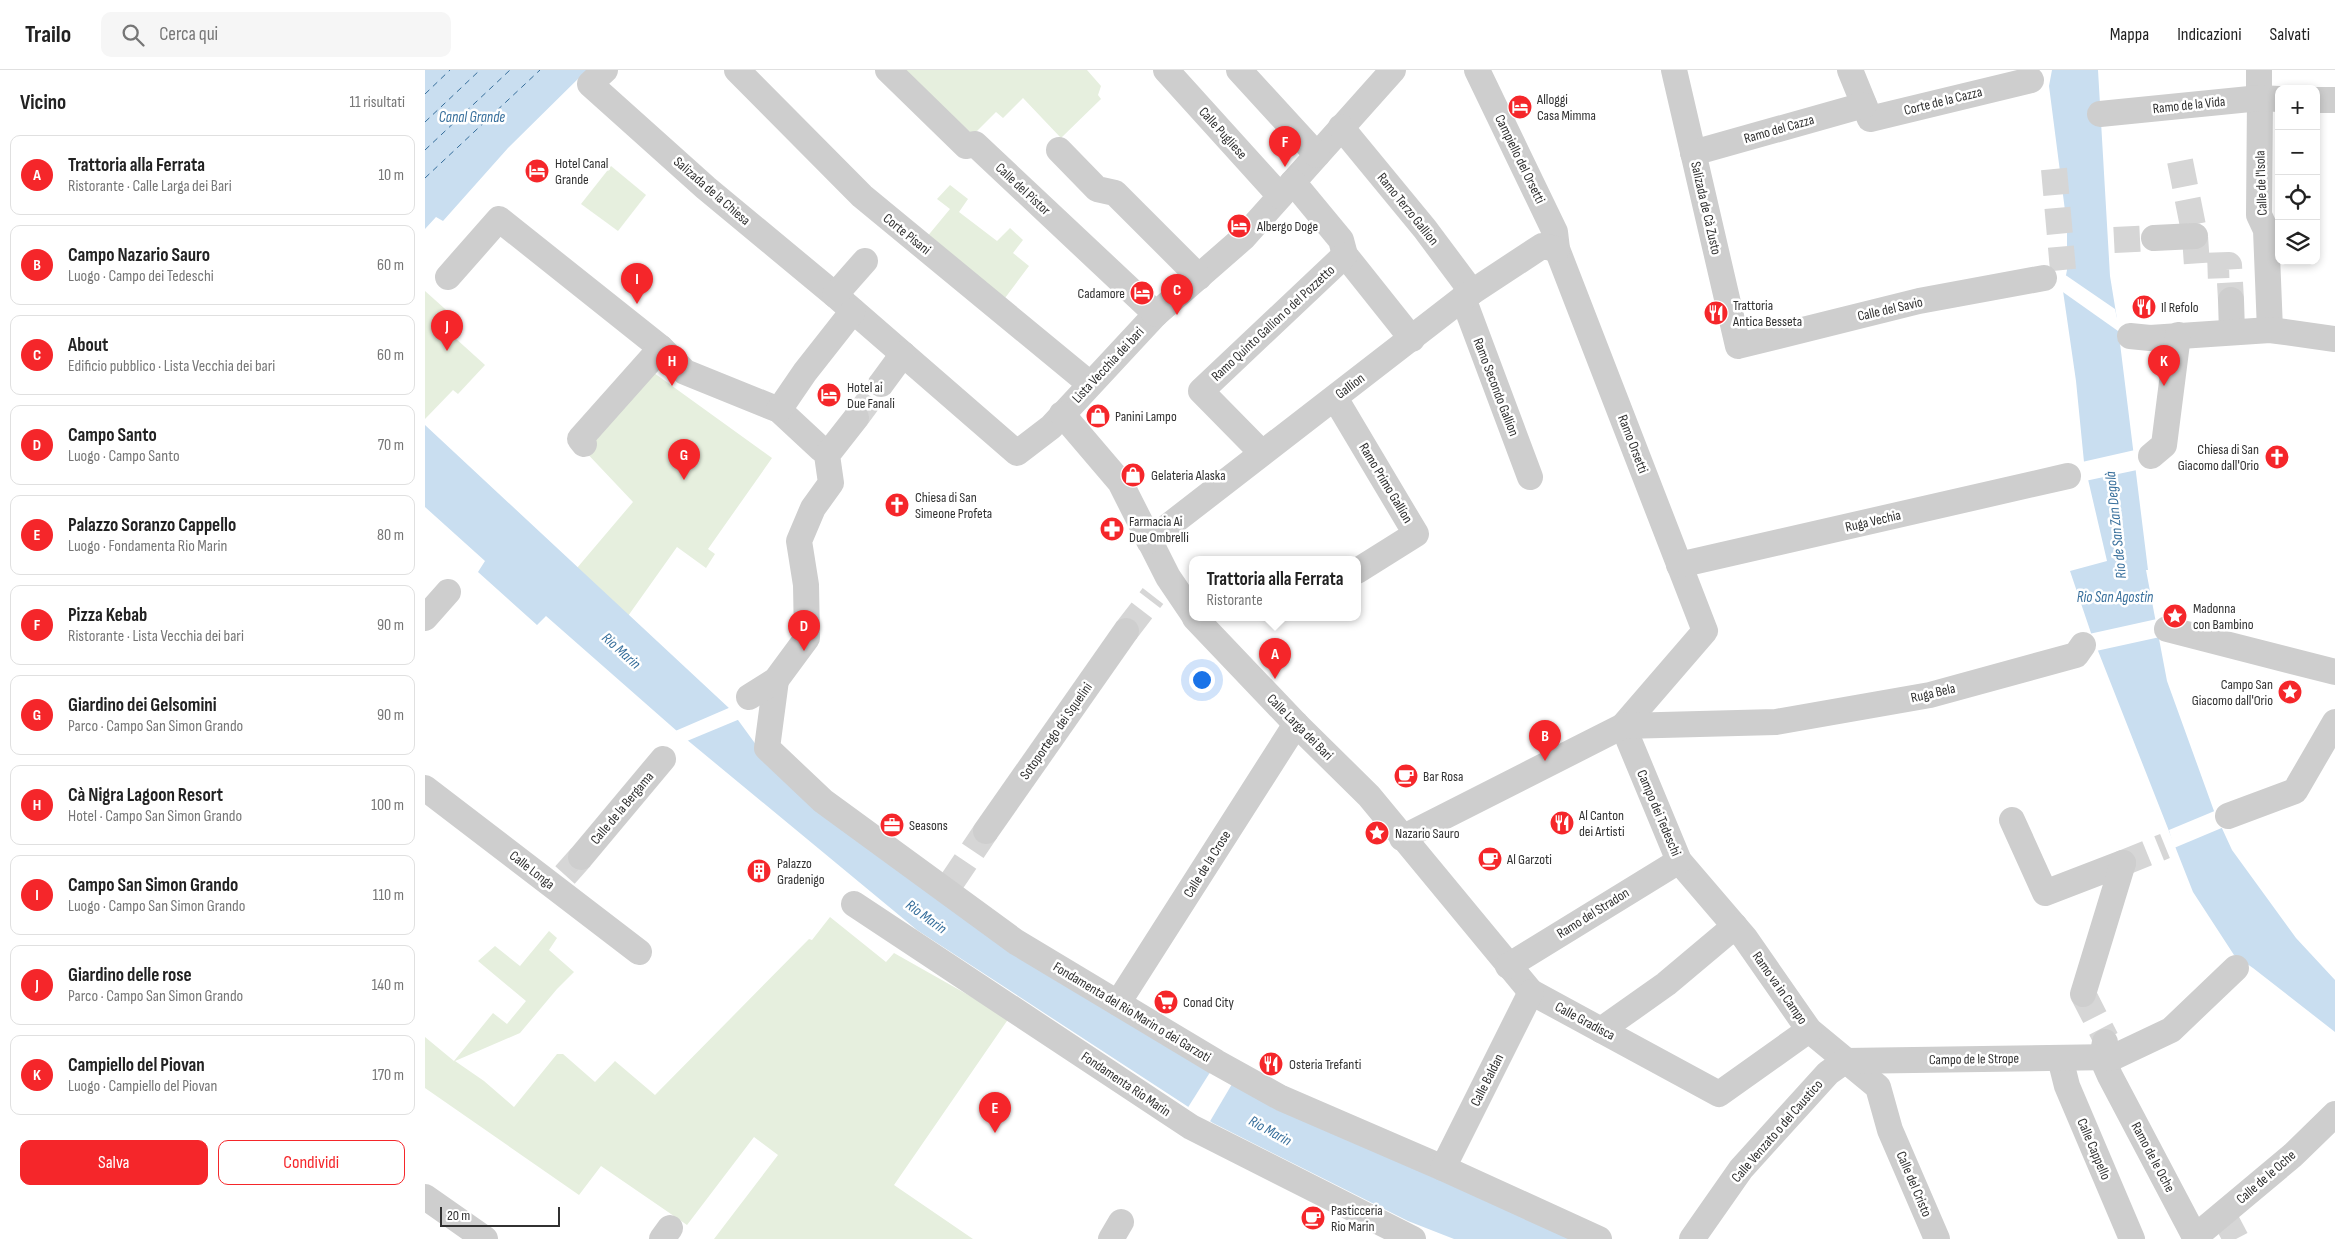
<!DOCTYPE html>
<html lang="it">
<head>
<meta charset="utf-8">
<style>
	body { margin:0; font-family:"Sofia Sans Condensed",sans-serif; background:#f6f6f6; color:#222 }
	.controls { position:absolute; right:15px; top:15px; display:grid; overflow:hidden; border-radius:10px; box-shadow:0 2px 8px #0003 }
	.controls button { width:45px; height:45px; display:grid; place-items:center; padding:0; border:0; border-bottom:1px solid #e0e0e0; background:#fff; color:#222; font:25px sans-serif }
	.scale { position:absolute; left:15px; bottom:12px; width:120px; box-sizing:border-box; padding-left:5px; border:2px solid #313131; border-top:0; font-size:14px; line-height:18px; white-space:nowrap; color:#313131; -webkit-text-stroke:4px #fff; paint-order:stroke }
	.you { position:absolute; left:776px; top:609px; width:18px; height:18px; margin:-12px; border:4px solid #fff; border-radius:50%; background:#1a73e8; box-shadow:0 0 0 8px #1a73e833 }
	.badge { display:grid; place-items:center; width:32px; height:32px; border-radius:50%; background:#f5262a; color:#fff; font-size:16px; font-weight:700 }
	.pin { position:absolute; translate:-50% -41px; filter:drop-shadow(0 1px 2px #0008) }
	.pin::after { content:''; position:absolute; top:26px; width:18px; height:15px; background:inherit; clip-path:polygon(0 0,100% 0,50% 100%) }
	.popup { position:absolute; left:764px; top:486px; width:172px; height:65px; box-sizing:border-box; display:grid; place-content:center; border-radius:10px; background:#fff; filter:drop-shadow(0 1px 4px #0005); font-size:16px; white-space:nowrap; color:#767676 }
	.popup b { font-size:19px; color:#222 }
	.popup::after { content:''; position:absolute; left:50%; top:100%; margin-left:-10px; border:10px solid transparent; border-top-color:#fff }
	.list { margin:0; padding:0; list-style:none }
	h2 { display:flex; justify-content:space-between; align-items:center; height:65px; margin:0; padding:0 20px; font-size:21px }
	h2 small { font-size:16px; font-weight:400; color:#767676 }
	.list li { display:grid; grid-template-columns:32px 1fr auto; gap:15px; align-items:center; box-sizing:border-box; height:80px; margin:0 10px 10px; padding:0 10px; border:1px solid #e0e0e0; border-radius:10px }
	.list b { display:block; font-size:19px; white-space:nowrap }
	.list p { margin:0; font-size:16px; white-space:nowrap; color:#767676 }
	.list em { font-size:16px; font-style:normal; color:#767676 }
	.actions { display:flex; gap:10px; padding:15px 20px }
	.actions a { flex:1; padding:11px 0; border:1px solid #f5262a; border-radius:10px; text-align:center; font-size:18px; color:#f5262a }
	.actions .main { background:#f5262a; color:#fff }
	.icon { flex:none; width:28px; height:28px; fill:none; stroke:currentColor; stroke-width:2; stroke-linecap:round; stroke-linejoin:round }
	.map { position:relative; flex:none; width:1910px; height:1169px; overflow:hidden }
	header { display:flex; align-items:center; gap:30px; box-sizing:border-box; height:70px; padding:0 25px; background:#fff; border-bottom:1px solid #e0e0e0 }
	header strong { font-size:24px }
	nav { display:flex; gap:28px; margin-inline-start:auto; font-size:18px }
	.search { width:350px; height:45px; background:#f6f6f6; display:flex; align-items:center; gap:12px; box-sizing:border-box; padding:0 18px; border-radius:10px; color:#767676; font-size:19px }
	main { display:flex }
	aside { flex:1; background:#fff }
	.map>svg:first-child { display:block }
	.green { fill:#e6efde }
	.water { fill:#c9def0 }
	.pier { fill:#fff }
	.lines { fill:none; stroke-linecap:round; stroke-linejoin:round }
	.ferry { stroke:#366e9b; stroke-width:1; stroke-dasharray:6 5; stroke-linecap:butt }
	.pedestrian-tunnel { stroke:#d6d6d6; stroke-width:26; stroke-dasharray:26 13; stroke-linecap:butt }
	.pedestrian { stroke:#cecece; stroke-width:26 }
	.labels { text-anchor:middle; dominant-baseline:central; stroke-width:5; stroke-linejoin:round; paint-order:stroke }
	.poi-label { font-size:14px; fill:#313131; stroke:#fff; text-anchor:start }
	.street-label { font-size:14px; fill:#313131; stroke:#fff }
	.water-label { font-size:15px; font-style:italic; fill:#366e9b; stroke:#fff }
</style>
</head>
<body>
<header>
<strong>Trailo</strong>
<div class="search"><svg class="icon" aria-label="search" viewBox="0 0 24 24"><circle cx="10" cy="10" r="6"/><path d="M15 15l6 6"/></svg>Cerca qui</div>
<nav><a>Mappa</a><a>Indicazioni</a><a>Salvati</a></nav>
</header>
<main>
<aside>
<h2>Vicino<small>11 risultati</small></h2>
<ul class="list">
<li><span class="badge">A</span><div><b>Trattoria alla Ferrata</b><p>Ristorante · Calle Larga dei Bari</p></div><em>10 m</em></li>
<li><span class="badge">B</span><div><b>Campo Nazario Sauro</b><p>Luogo · Campo dei Tedeschi</p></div><em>60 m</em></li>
<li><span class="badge">C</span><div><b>About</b><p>Edificio pubblico · Lista Vecchia dei bari</p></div><em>60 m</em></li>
<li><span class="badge">D</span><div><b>Campo Santo</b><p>Luogo · Campo Santo</p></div><em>70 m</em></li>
<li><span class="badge">E</span><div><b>Palazzo Soranzo Cappello</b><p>Luogo · Fondamenta Rio Marin</p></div><em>80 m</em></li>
<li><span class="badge">F</span><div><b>Pizza Kebab</b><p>Ristorante · Lista Vecchia dei bari</p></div><em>90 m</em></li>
<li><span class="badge">G</span><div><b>Giardino dei Gelsomini</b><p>Parco · Campo San Simon Grando</p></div><em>90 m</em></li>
<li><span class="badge">H</span><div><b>Cà Nigra Lagoon Resort</b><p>Hotel · Campo San Simon Grando</p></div><em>100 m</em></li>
<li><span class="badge">I</span><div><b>Campo San Simon Grando</b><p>Luogo · Campo San Simon Grando</p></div><em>110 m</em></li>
<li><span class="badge">J</span><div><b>Giardino delle rose</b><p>Parco · Campo San Simon Grando</p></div><em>140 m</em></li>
<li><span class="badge">K</span><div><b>Campiello del Piovan</b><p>Luogo · Campiello del Piovan</p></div><em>170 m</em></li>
</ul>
<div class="actions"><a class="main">Salva</a><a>Condividi</a></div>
</aside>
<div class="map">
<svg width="1910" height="1169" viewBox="0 0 1910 1169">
	<rect width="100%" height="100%" fill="#fff"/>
	<!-- green -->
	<g class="green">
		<path d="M479,0H662L676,16L673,25L676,29L636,68L598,28L578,48L571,42L548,65Z"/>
		<path d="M186,96L221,125L193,161L156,134Z"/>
		<path d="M525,115L543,129L534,142L572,171L585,158L598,170L588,183L604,196L580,228L501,168L525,139L512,129Z"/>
		<path d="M0,221L38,255L29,267L60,295L33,324L28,320L0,349Z"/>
		<path d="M225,300L347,388L283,479L290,484L281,498L252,477L203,546L152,498L208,432L156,377Z"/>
		<path d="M405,847L461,892L469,883L584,948L469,1115L548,1169H289L353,1085L329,1067L262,1155L176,1096L154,1125L0,1018V967L29,991L68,943L82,954L101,931L53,891L70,876L95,896L124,861L132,868L124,880L149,902L132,919L95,963L30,991L59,1011L89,1037L132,984H138L170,1012L190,991L230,1025L384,869L387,870Z"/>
	</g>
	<!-- water -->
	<g class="water">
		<path d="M0,0H162L83,78L18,151L11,147L0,159Z"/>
		<path d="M1627,0H1673L1685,206L1692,249L1723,500H1721L1742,611L1789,741L1807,780L1871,868L1910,910V962L1828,898L1809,885L1768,822L1666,563L1645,501L1682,491L1659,392L1651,311L1638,221L1642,200V156L1624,16Z"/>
		<path d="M0,355L305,639L337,683L585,875L1159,1169H1029L983,1151L788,1053L492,860L261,669L121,546L112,555L53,502L60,491L0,437Z"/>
	</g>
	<!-- pier -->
	<g class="pier">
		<path d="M1639,204L1690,239L1692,248L1695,250L1697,267H1695L1693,261L1635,220Z"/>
		<path d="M1710,380L1712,400L1660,411L1657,392Z"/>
		<path d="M1732,549L1735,567L1671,581L1664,564Z"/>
		<path d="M306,637L315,649L262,671H259L248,662Z"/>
		<path d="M1792,740L1799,757L1749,778L1744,760Z"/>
		<path d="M789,996L810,1009L784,1053L762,1039Z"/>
	</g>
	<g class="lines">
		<!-- ferry -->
		<g class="ferry">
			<path d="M0,24L25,0"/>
			<path d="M0,52L55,0"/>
			<path d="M0,80L85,0"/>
			<path d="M0,108L115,0"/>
		</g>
		<!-- pedestrian-tunnel -->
		<g class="pedestrian-tunnel">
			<path d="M1755,91L1770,166L1772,196L1804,195L1806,230"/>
			<path d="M1629,99L1638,200"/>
			<path d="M1689,170L1729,168"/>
			<path d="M431,348L456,314"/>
			<path d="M701,561L728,526"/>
			<path d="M1698,793L1740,776"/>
			<path d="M140,805L156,787"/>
			<path d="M526,813L561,761"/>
			<path d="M1658,924L1681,969"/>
			<path d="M1801,1150L1811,1169"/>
		</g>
		<!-- pedestrian -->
		<g class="pedestrian">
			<path d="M180,0L165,14L281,118L410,225L592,383L626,357L731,244L818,168L968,0"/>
			<path d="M312,0L437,126L665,314"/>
			<path d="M463,0L541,76L550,74L731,244"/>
			<path d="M741,0L855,126"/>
			<path d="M814,0L892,85"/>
			<path d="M1052,0L1130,162L1132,179L1280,561L1198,656L1254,791L1320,868L1384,960L1453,1017L1465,1060L1512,1169"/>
			<path d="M1249,0L1313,276L1494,231L1619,208"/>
			<path d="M1425,0L1445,49L1606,10"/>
			<path d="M1834,0V18"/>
			<path d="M1835,28L1834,145L1841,160L1845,260"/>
			<path d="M1891,30H1910"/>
			<path d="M1675,44L1835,28L1854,29"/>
			<path d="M916,57L1000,159L1047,222"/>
			<path d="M634,80L672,119L690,123L774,207"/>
			<path d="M1268,83L1439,35"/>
			<path d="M868,112L916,170L920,185L987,269"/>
			<path d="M1729,168L1770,166"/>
			<path d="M23,207L74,149L236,278L260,302L354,340L396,379"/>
			<path d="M410,225L440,191"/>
			<path d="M1038,228L1105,407"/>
			<path d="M1806,230L1807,262"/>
			<path d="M1705,266L1725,268L1845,260L1910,269"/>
			<path d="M456,314L478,284"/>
			<path d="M910,328L991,464L932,501"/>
			<path d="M354,340L380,302L428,241"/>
			<path d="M637,344L695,412L743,507L768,544"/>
			<path d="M159,374L155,369L236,278"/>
			<path d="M837,383L776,321L920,185"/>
			<path d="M1726,386L1739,375L1753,265"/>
			<path d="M724,471L1038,228L1117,176L1132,179"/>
			<path d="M1254,495L1643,406"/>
			<path d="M0,548L23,522"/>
			<path d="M770,548L871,654L944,726L1106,922L1294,1024L1384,960"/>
			<path d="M1742,559L1910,602"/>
			<path d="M351,610L342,678L398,731L591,872L791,992L856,1028L1018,1098L1174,1169"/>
			<path d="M324,627L351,610L382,568L381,515L374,471L388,438L406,413L402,385L431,348"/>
			<path d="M0,718L214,882"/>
			<path d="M1803,746L1870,721L1910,652"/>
			<path d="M1587,750L1620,823L1698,793"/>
			<path d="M561,761L701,561"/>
			<path d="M977,768L1198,656L1351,652L1505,625L1651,585L1658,575"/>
			<path d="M156,787L238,689"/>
			<path d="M429,834L766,1057L988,1169"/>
			<path d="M1083,896L1254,791"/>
			<path d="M1658,924L1698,793"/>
			<path d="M693,933L871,654"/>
			<path d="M1176,960L1241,914L1310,856"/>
			<path d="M1680,972L1677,988L1685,1006L1770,1167L1868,1085L1910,1044"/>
			<path d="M1635,988L1642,1016L1707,1169"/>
			<path d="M1018,1098L1106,922"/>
			<path d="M0,1127L60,1169"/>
			<path d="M237,1169L245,1158"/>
			<path d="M686,1169L696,1152"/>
			<path d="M1267,1169L1316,1099L1403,1003L1420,991L1689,987L1746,960L1811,898"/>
		</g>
	</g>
	<!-- icons -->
	<defs>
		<symbol id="hotel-disc" viewBox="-11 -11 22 22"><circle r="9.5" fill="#f5262a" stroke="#fff"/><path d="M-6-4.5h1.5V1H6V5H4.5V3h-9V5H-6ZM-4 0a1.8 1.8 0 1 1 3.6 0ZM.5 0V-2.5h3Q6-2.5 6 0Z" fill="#fff"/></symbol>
		<symbol id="restaurant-disc" viewBox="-11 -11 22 22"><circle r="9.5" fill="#f5262a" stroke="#fff"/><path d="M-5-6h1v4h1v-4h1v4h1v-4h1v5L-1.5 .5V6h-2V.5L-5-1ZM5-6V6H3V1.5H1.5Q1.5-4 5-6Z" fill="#fff"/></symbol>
		<symbol id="shop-disc" viewBox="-11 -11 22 22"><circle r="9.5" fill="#f5262a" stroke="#fff"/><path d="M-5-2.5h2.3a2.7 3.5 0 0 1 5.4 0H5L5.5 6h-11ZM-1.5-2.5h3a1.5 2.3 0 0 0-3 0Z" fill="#fff"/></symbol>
		<symbol id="church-disc" viewBox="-11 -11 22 22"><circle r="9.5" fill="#f5262a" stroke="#fff"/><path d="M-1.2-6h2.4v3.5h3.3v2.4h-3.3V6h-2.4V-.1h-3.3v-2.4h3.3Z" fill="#fff"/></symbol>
		<symbol id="pharmacy-disc" viewBox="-11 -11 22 22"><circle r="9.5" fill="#f5262a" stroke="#fff"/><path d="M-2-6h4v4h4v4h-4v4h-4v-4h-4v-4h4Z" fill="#fff"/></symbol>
		<symbol id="sight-disc" viewBox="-11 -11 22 22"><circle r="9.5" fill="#f5262a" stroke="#fff"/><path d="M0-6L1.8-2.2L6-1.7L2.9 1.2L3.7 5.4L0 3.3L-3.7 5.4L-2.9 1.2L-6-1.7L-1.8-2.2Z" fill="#fff"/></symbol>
		<symbol id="cafe-disc" viewBox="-11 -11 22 22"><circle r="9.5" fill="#f5262a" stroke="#fff"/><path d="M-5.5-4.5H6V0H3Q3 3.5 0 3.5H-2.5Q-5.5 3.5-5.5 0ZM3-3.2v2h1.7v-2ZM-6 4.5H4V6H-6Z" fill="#fff"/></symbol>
		<symbol id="office-disc" viewBox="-11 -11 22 22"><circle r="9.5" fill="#f5262a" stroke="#fff"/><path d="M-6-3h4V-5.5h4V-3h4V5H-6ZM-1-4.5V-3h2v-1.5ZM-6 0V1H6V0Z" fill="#fff"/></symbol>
		<symbol id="building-disc" viewBox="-11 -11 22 22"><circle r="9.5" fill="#f5262a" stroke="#fff"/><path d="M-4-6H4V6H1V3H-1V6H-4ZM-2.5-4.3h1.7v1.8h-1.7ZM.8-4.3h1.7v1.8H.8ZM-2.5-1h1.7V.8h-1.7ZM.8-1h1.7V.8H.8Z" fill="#fff"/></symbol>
		<symbol id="supermarket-disc" viewBox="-11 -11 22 22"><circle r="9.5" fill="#f5262a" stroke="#fff"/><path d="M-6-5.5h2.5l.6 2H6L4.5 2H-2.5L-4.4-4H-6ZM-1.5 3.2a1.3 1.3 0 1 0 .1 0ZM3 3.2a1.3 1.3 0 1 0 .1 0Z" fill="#fff"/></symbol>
	</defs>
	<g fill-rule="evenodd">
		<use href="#hotel-disc" x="1081" y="23" width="28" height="28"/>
		<use href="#hotel-disc" x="98" y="87" width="28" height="28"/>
		<use href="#hotel-disc" x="800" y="142" width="28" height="28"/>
		<use href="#hotel-disc" x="703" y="209" width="28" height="28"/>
		<use href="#restaurant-disc" x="1705" y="223" width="28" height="28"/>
		<use href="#restaurant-disc" x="1277" y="229" width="28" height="28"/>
		<use href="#hotel-disc" x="390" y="311" width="28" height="28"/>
		<use href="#shop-disc" x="659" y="332" width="28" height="28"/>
		<use href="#church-disc" x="1838" y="373" width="28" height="28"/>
		<use href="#shop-disc" x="694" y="391" width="28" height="28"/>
		<use href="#church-disc" x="458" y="421" width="28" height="28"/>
		<use href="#pharmacy-disc" x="673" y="445" width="28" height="28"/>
		<use href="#sight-disc" x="1736" y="532" width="28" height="28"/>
		<use href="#sight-disc" x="1851" y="608" width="28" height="28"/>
		<use href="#cafe-disc" x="967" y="692" width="28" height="28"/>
		<use href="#restaurant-disc" x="1123" y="739" width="28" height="28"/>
		<use href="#office-disc" x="453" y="741" width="28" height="28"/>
		<use href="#sight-disc" x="938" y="749" width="28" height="28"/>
		<use href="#cafe-disc" x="1051" y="775" width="28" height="28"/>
		<use href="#building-disc" x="320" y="787" width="28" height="28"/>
		<use href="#supermarket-disc" x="727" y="918" width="28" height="28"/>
		<use href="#restaurant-disc" x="832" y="980" width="28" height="28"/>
		<use href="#cafe-disc" x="874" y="1134" width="28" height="28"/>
	</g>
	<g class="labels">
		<!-- poi labels -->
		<g class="poi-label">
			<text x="1112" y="29">Alloggi<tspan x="1112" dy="16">Casa Mimma</tspan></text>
			<text x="130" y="93">Hotel Canal<tspan x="130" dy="16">Grande</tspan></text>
			<text x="832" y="156">Albergo Doge</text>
			<text x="700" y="223" text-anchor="end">Cadamore</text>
			<text x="1308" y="235">Trattoria<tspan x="1308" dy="16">Antica Besseta</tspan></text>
			<text x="1736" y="237">Il Refolo</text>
			<text x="422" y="317">Hotel ai<tspan x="422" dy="16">Due Fanali</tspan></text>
			<text x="690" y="346">Panini Lampo</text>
			<text x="1834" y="379" text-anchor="end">Chiesa di San<tspan x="1834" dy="16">Giacomo dall'Orio</tspan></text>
			<text x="726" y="405">Gelateria Alaska</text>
			<text x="490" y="427">Chiesa di San<tspan x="490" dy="16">Simeone Profeta</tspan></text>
			<text x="704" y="451">Farmacia Ai<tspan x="704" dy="16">Due Ombrelli</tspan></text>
			<text x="1768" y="538">Madonna<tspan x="1768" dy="16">con Bambino</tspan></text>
			<text x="1848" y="614" text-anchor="end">Campo San<tspan x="1848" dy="16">Giacomo dall'Orio</tspan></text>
			<text x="998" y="706">Bar Rosa</text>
			<text x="1154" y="745">Al Canton<tspan x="1154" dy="16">dei Artisti</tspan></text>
			<text x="484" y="755">Seasons</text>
			<text x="970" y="763">Nazario Sauro</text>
			<text x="1082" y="789">Al Garzoti</text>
			<text x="352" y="793">Palazzo<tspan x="352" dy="16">Gradenigo</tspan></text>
			<text x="758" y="932">Conad City</text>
			<text x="864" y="994">Osteria Trefanti</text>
			<text x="906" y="1140">Pasticceria<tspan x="906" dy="16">Rio Marin</tspan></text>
		</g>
		<!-- street labels -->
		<g class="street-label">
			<text transform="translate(1518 31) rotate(-14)">Corte de la Cazza</text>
			<text transform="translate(1764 35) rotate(-6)">Ramo de la Vida</text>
			<text transform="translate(1354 59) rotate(-16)">Ramo del Cazza</text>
			<text transform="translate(798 63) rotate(48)">Calle Pugliese</text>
			<text transform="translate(1095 89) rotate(64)">Campiello del Orsetti</text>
			<text transform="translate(1836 113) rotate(-92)">Calle de l'Isola</text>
			<text transform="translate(598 119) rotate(43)">Calle del Pistor</text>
			<text transform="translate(287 121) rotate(41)">Salizada de la Chiesa</text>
			<text transform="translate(1281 138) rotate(77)">Salizada de Cà Zusto</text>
			<text transform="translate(983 139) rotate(51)">Ramo Terzo Gallion</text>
			<text transform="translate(482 164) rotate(39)">Corte Pisani</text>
			<text transform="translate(1465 239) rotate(-13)">Calle del Savio</text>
			<text transform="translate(848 253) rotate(-43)">Ramo Quinto Gallion o del Pozzetto</text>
			<text transform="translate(683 295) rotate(-47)">Lista Vecchia dei bari</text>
			<text transform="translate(925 316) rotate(-37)">Gallion</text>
			<text transform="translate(1071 317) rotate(69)">Ramo Secondo Gallion</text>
			<text transform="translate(1208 374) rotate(69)">Ramo Orsetti</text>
			<text transform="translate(961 413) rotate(59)">Ramo Primo Gallion</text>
			<text transform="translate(1448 451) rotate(-13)">Ruga Vechia</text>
			<text transform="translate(1508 623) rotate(-13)">Ruga Bela</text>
			<text transform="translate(875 657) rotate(45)">Calle Larga dei Bari</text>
			<text transform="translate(631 661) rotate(-55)">Sotoportego dei Squelini</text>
			<text transform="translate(197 738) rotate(-50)">Calle de la Bergama</text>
			<text transform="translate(1234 743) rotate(67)">Campo dei Tedeschi</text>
			<text transform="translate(782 794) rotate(-58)">Calle de la Crose</text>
			<text transform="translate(107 800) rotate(38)">Calle Longa</text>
			<text transform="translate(1168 843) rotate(-32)">Ramo del Stradon</text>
			<text transform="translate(1355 918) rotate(55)">Ramo va in Campo</text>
			<text transform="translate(707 942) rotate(31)">Fondamenta del Rio Marin o dei Garzoti</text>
			<text transform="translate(1160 951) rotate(28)">Calle Gradisca</text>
			<text transform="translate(1549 989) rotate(-1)">Campo de le Strope</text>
			<text transform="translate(1062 1010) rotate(-63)">Calle Baldan</text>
			<text transform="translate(701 1014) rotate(34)">Fondamenta Rio Marin</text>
			<text transform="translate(1352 1061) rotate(-49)">Calle Venzato o del Caustico</text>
			<text transform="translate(1669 1079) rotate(67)">Calle Cappello</text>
			<text transform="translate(1728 1087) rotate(62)">Ramo de le Oche</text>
			<text transform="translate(1841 1107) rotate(-41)">Calle de le Oche</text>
			<text transform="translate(1489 1114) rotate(67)">Calle del Cristo</text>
		</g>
		<!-- water labels -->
		<g class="water-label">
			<text x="47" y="47">Canal Grande</text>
			<text transform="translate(1691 455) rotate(-96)">Rio de San Zan Degolà</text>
			<text x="1690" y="527">Rio San Agostin</text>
			<text transform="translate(196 581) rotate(42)">Rio Marin</text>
			<text transform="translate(501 847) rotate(36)">Rio Marin</text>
			<text transform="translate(845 1061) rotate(29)">Rio Marin</text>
		</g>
	</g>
</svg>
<div class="controls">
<button>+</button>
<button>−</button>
<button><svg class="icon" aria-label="locate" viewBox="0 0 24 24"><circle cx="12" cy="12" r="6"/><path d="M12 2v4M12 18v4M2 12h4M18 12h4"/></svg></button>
<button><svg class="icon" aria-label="layers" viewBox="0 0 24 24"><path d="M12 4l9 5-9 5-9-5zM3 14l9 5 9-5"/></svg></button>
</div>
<div class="scale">20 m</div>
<div class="you"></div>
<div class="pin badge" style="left:850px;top:609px">A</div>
<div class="popup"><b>Trattoria alla Ferrata</b>Ristorante</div>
<div class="pin badge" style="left:1120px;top:691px">B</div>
<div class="pin badge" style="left:752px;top:245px">C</div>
<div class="pin badge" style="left:379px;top:581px">D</div>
<div class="pin badge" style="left:570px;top:1063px">E</div>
<div class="pin badge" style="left:860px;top:97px">F</div>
<div class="pin badge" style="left:259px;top:410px">G</div>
<div class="pin badge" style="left:247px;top:316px">H</div>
<div class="pin badge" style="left:212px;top:234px">I</div>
<div class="pin badge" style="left:22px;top:281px">J</div>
<div class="pin badge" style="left:1739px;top:316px">K</div>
</div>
</main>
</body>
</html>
